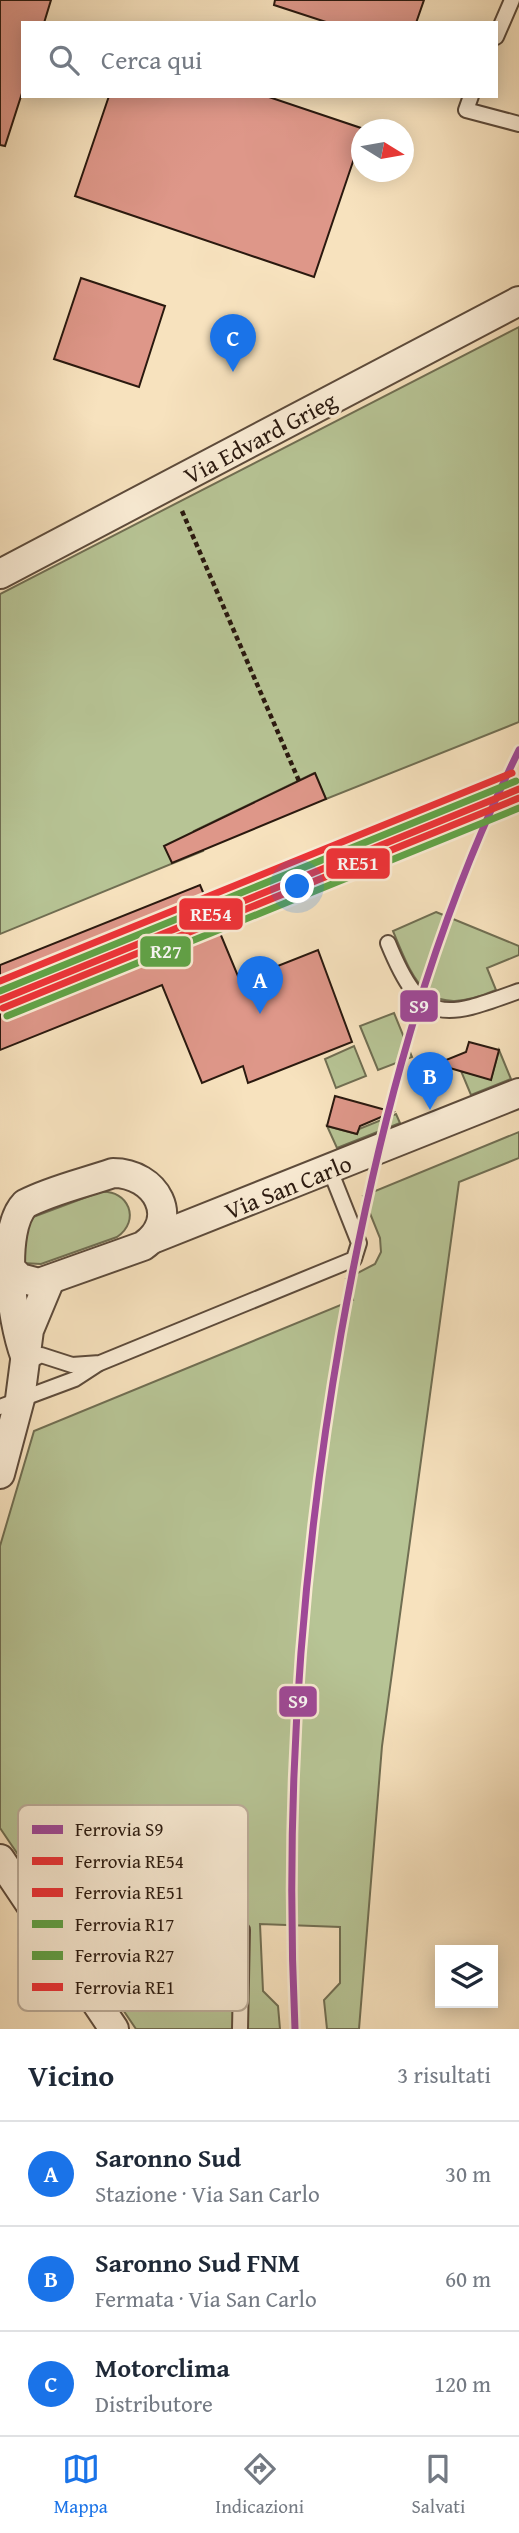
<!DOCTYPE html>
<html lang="it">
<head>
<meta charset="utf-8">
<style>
	body { margin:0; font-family:"Gentium Book Plus",serif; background:#f6f6f7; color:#1f2937 }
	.controls { position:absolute; right:21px; bottom:21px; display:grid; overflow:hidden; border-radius:0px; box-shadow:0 4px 18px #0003 }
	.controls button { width:63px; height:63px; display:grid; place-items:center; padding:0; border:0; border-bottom:2px solid #e0e1e3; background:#fff; color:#1f2937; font:35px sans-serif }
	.compass { position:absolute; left:351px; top:119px; width:63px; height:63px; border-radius:50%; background:#fff; box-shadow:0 4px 18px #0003; rotate:101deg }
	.you { position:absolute; left:298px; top:887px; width:24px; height:24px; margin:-18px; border:5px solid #fff; border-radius:50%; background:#1a73e8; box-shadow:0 0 0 10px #1a73e833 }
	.badge { display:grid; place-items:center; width:46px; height:46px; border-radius:50%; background:#1a73e8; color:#fff; font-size:23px; font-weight:700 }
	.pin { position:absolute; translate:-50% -58px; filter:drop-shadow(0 2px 4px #0008) }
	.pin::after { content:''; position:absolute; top:37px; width:24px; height:21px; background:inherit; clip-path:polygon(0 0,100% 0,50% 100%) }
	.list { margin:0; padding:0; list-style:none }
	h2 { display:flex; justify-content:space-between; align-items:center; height:91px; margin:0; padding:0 28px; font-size:30px }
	h2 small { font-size:23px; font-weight:400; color:#747a83 }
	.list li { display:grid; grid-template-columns:46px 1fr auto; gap:21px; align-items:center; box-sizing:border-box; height:105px; padding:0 28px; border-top:2px solid #e0e1e3 }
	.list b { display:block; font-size:26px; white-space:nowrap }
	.list p { margin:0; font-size:23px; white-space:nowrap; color:#747a83 }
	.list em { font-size:23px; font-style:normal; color:#747a83 }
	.icon { flex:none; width:38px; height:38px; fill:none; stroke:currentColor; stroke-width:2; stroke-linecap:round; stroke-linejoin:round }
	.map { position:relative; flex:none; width:519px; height:2029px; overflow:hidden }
	.search { position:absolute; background:#fff; box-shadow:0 4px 18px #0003; left:21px; right:21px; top:21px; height:77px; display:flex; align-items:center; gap:18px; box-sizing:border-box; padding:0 24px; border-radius:0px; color:#747a83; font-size:26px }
	.sheet { height:406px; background:#fff }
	nav { display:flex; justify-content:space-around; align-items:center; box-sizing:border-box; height:98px; border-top:2px solid #e0e1e3; background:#fff; font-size:19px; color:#747a83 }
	nav a { display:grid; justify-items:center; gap:4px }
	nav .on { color:#1a73e8 }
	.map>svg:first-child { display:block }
	.green { fill:#b7c495; stroke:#706e52; stroke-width:2 }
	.building { fill:#de9789; stroke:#2a190f; stroke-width:2 }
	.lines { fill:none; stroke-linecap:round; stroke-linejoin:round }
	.lane-casing { stroke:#5d4b3b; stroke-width:18 }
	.street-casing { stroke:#5d4b3b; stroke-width:32 }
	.path { stroke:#2a190f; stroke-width:4.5; stroke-dasharray:5 3.5; stroke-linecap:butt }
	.lane { stroke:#faecd5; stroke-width:14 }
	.street { stroke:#faecd5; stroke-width:28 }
	.rail-1-casing { stroke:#faecd5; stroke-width:12 }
	.rail-2-casing { stroke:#faecd5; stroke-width:12 }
	.rail-3-casing { stroke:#faecd5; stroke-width:12 }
	.rail-4-casing { stroke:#faecd5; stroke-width:12 }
	.rail-5-casing { stroke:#faecd5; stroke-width:12 }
	.rail-6-casing { stroke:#faecd5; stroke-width:12 }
	.rail-1 { stroke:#a0499a; stroke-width:7 }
	.rail-2 { stroke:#ee3338; stroke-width:7 }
	.rail-3 { stroke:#ee3338; stroke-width:7 }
	.rail-4 { stroke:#60a447; stroke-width:7 }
	.rail-5 { stroke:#60a447; stroke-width:7 }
	.rail-6 { stroke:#ee3338; stroke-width:7 }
	.labels { text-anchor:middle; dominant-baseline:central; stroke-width:6; stroke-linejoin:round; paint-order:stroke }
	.street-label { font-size:24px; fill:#2a190f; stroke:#faecd5 }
	.key { fill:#faecd5; stroke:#bcad9a; stroke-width:2 }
	.key-label { font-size:19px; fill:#2a190f }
	.line-badge { stroke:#faecd5; stroke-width:2.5 }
	.badge-label { font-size:19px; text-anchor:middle; font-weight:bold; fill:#fff }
</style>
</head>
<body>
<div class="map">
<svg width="519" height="2029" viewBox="0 0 519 2029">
	<rect width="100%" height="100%" fill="#f7e2be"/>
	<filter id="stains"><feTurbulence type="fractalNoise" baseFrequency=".00286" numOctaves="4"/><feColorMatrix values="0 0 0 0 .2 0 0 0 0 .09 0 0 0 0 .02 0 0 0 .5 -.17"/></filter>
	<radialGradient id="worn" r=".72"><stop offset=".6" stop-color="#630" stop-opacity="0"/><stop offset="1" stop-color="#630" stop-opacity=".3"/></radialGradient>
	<!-- green -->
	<g class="green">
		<path d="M519,327V722L326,799L314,773L194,831L203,851L0,934V594Z"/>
		<path d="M436,912L519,946V955L487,968L496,990C428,1019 416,987 393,931Z"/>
		<path d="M394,1013L412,1057L378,1070L360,1026Z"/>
		<path d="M354,1046L366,1076L336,1088L325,1059Z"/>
		<path d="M499,1050L511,1079L471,1095L461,1071L491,1079Z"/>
		<path d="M396,1114L400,1123L337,1148L327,1126L357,1134L359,1129Z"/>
		<path d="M519,1132V1158L459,1182L382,1746L359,2029H327L324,2000L340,1983V1927L260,1924L263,1991L278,2006L280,2029H136L0,1828V1546L34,1431L353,1300L346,1279L375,1264L381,1252L380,1238L363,1196Z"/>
		<path d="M100,1192C129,1189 141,1221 117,1237L41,1264L22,1263L25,1220Z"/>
	</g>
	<!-- building -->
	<g class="building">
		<path d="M0,0H51L44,23H23V90L5,146L0,145Z"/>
		<path d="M275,0H424L416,23H329L274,5Z"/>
		<path d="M109,96H266L364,129L314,277L75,196Z"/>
		<path d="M81,278L165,306L139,387L54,359Z"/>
		<path d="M315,773L326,799L172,863L164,846Z"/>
		<path d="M200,885L240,981L318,950L352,1042L248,1083L243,1066L202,1083L162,985L0,1050V965Z"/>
		<path d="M469,1042L499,1050L491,1080L436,1064L466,1052Z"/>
		<path d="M335,1096L393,1112L360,1126L357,1134L327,1126Z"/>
	</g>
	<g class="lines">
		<defs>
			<g id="lane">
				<path d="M496,37L512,0"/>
				<path d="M471,96L466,110L519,124"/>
				<path d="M388,943C422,1026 443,1019 519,991"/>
				<path d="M26,1363L41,1355L72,1365L100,1363L354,1259L359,1243L330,1170"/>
				<path d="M0,1407L75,1379L98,1364"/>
				<path d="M240,2029L242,1930"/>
			</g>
			<g id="street">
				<path d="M0,574L519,301"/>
				<path d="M155,1238L519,1093"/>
				<path d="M2,1260L20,1278L39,1283L143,1246C182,1219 156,1173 113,1173C84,1183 52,1190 25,1204C0,1230 11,1318 25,1356"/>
				<path d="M0,1474L20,1399L29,1330L49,1282"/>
				<path d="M0,1859L114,2029"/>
			</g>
		</defs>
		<!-- lane casing -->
		<use href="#lane" class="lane-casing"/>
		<!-- street casing -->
		<use href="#street" class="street-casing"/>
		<!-- path -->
		<path class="path" d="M182,511L299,781"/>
		<!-- lane -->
		<use href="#lane" class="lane"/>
		<!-- street -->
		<use href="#street" class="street"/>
		<defs>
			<path id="rail-1" d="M295,2029C284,1795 301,1565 341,1334C377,1131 428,935 519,750"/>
			<path id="rail-2" d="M0,1000L519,789"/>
			<path id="rail-3" d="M3,1008L519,798"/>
			<path id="rail-4" d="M0,991L516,781"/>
			<path id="rail-5" d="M7,1016L519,808"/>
			<path id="rail-6" d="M0,981L512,773"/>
		</defs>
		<!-- rail-1 casing -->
		<use href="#rail-1" class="rail-1-casing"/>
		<!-- rail-2 casing -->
		<use href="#rail-2" class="rail-2-casing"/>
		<!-- rail-3 casing -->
		<use href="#rail-3" class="rail-3-casing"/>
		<!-- rail-4 casing -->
		<use href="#rail-4" class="rail-4-casing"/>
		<!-- rail-5 casing -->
		<use href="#rail-5" class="rail-5-casing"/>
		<!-- rail-6 casing -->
		<use href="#rail-6" class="rail-6-casing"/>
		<!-- rail-1 -->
		<use href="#rail-1" class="rail-1"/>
		<!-- rail-2 -->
		<use href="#rail-2" class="rail-2"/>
		<!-- rail-3 -->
		<use href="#rail-3" class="rail-3"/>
		<!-- rail-4 -->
		<use href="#rail-4" class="rail-4"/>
		<!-- rail-5 -->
		<use href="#rail-5" class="rail-5"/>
		<!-- rail-6 -->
		<use href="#rail-6" class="rail-6"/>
	</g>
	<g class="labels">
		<!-- street labels -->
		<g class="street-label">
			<text transform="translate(260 438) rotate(-28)">Via Edvard Grieg</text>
			<text transform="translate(288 1187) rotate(-22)">Via San Carlo</text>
		</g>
	</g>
	<!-- legend -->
	<rect x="18" y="1805" width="230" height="206" rx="10" class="key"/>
	<rect x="32" y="1825" width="31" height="9" fill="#a0499a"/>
	<rect x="32" y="1857" width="31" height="8" fill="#ee3338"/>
	<rect x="32" y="1888" width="31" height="9" fill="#ee3338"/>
	<rect x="32" y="1920" width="31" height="8" fill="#60a447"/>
	<rect x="32" y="1951" width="31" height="9" fill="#60a447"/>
	<rect x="32" y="1983" width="31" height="8" fill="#ee3338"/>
	<g class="key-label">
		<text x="75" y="1836">Ferrovia S9</text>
		<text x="75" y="1868">Ferrovia RE54</text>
		<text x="75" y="1899">Ferrovia RE51</text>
		<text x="75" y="1931">Ferrovia R17</text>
		<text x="75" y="1962">Ferrovia R27</text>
		<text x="75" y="1994">Ferrovia RE1</text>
	</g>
	<g class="line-badge">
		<rect x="325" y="847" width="66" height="33" rx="7" fill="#ee3338"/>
		<rect x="178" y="897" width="66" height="34" rx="7" fill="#ee3338"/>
		<rect x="139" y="935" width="53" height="33" rx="7" fill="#60a447"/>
		<rect x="399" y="989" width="40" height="34" rx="7" fill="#a0499a"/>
		<rect x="278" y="1685" width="40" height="33" rx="7" fill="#a0499a"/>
	</g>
	<g class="badge-label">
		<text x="358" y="870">RE51</text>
		<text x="211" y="921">RE54</text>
		<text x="166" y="958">R27</text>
		<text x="419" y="1013">S9</text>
		<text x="298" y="1708">S9</text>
	</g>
	<rect width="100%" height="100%" filter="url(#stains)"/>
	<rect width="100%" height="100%" fill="url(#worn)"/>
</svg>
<div class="controls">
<button><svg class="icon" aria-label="layers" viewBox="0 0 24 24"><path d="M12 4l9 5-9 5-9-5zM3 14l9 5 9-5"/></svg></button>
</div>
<svg class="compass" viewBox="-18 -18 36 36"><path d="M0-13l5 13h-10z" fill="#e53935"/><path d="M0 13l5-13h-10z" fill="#747a83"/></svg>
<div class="you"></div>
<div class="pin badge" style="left:260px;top:1014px">A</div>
<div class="pin badge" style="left:430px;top:1110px">B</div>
<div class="pin badge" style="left:233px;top:372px">C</div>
<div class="search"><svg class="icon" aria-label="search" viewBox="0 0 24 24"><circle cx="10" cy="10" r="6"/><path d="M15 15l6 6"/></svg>Cerca qui</div>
</div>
<section class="sheet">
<h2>Vicino<small>3 risultati</small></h2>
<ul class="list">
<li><span class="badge">A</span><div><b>Saronno Sud</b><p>Stazione · Via San Carlo</p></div><em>30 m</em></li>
<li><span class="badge">B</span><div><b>Saronno Sud FNM</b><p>Fermata · Via San Carlo</p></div><em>60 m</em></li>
<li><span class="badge">C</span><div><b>Motorclima</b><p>Distributore</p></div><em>120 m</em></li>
</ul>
</section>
<nav>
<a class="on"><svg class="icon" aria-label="map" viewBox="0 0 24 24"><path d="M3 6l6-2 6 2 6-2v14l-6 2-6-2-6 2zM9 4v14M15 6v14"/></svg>Mappa</a>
<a><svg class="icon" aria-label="directions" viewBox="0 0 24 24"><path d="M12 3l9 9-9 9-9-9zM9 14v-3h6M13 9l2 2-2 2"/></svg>Indicazioni</a>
<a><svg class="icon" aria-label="saved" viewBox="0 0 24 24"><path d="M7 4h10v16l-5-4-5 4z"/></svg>Salvati</a>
</nav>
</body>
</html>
